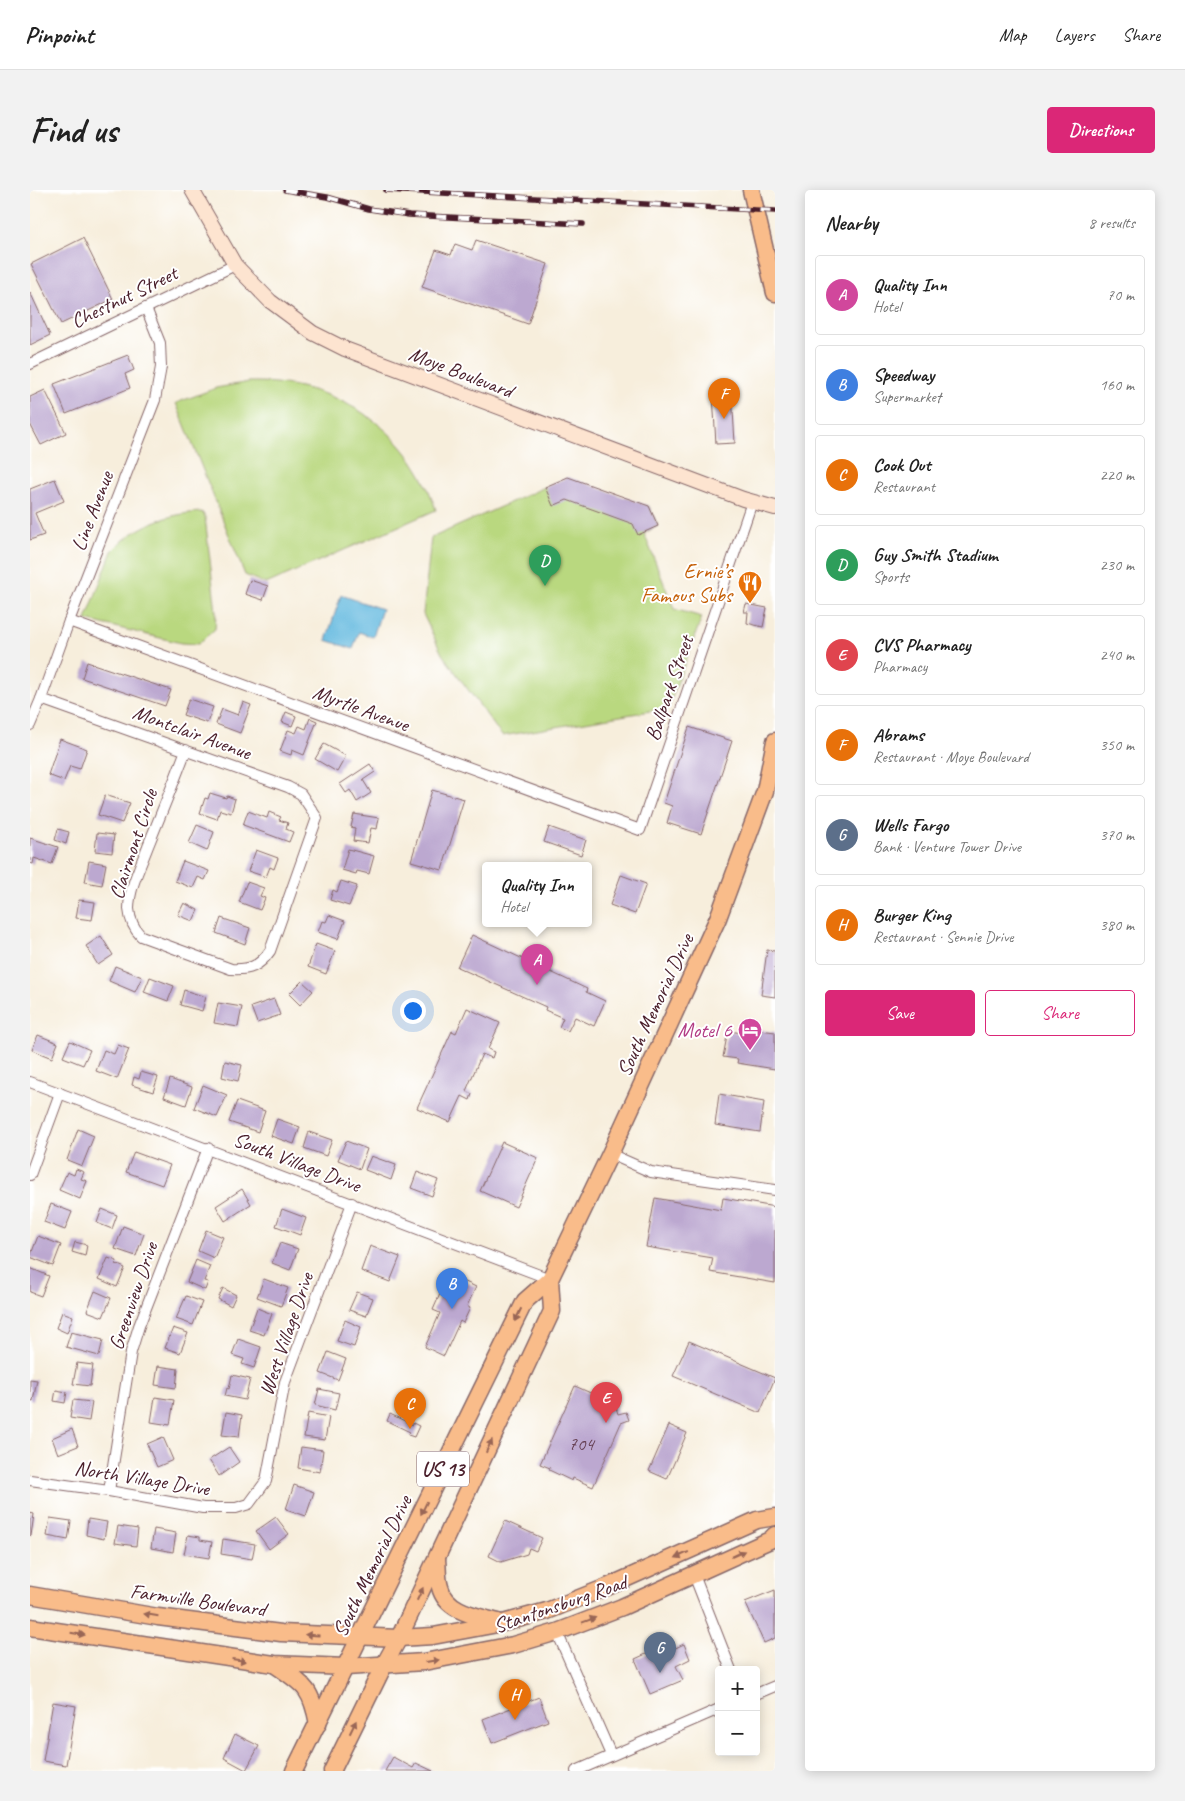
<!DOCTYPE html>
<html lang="en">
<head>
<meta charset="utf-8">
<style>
	body { margin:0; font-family:Caveat,sans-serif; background:#f2f2f2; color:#222 }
	.controls { position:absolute; right:15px; bottom:15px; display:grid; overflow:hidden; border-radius:5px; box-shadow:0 2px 12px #0003 }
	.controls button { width:45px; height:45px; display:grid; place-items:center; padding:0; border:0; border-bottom:1px solid #e0e0e0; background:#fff; color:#222; font:25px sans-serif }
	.you { position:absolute; left:382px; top:820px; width:18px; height:18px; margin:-12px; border:4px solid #fff; border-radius:50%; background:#1a73e8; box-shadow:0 0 0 8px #1a73e833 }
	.badge { display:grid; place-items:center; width:32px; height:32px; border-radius:50%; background:#db2777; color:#fff; font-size:16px; font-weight:700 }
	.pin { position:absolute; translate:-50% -41px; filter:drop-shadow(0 1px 2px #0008) }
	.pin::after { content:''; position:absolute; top:26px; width:18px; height:15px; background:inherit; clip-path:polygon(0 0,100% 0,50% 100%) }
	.popup { position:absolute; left:452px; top:672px; width:110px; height:65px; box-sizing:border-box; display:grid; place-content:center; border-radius:5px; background:#fff; filter:drop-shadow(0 1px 4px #0005); font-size:16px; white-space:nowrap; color:#767676 }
	.popup b { font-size:19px; color:#222 }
	.popup::after { content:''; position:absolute; left:50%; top:100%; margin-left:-10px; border:10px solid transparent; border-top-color:#fff }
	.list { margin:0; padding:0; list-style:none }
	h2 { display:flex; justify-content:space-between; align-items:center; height:65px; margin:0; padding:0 20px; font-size:21px }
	h2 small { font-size:16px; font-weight:400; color:#767676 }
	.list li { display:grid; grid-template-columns:32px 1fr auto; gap:15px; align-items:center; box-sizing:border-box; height:80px; margin:0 10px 10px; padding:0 10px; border:1px solid #e0e0e0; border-radius:5px }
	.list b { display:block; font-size:19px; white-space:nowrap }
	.list p { margin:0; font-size:16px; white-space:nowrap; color:#767676 }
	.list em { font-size:16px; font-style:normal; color:#767676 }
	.actions { display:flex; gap:10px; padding:15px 20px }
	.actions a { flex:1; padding:11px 0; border:1px solid #db2777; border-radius:5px; text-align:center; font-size:18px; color:#db2777 }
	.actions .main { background:#db2777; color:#fff }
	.map { position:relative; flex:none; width:745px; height:1581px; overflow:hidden; border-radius:5px }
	header { display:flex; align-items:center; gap:30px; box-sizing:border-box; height:70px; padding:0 25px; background:#fff; border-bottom:1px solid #e0e0e0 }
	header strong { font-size:24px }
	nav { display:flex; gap:28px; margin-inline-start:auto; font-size:18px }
	.intro { display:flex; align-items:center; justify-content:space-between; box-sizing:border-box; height:120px; padding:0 30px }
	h1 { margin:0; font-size:35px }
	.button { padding:12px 22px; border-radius:5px; background:#db2777; color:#fff; font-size:18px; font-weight:700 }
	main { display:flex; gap:30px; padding:0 30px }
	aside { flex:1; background:#fff; border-radius:5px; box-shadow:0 2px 12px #0003 }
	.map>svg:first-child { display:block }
	.green { fill:#b9d87f; stroke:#827c55 }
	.water { fill:#63b9df; stroke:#566c85 }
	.building { fill:#bca8d0 }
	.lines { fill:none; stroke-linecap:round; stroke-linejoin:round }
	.minor-casing { stroke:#876769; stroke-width:12 }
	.secondary-casing { stroke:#876769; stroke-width:16 }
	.primary-casing { stroke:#876769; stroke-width:19 }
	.minor { stroke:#fff; stroke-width:10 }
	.secondary { stroke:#fde4d0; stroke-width:14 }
	.primary { stroke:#f9bc8a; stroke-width:16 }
	.rail-casing { stroke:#4a1f2b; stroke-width:5.5 }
	.rail { stroke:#fff; stroke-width:4; stroke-dasharray:11; stroke-linecap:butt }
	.oneway { fill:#996656 }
	.labels { text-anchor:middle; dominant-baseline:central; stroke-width:4; stroke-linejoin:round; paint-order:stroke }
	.number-label { font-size:19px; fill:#664154 }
	.shield { fill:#fff; stroke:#80626b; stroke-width:1 }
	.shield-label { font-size:20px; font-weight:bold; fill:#4a1f2b }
	.street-label { font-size:21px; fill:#4a1f2b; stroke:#fff }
	.food-label { font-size:21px; fill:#c56008; stroke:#fff; text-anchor:end }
	.hotel-label { font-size:21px; fill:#b23c85; stroke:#fff; text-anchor:end }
</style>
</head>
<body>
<header>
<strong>Pinpoint</strong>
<nav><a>Map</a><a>Layers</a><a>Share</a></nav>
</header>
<div class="intro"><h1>Find us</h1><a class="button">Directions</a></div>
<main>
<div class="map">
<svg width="745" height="1581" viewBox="0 0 745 1581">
	<rect width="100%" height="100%" fill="#fff"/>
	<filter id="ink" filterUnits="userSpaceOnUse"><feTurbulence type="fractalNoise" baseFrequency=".02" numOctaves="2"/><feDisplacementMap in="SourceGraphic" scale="10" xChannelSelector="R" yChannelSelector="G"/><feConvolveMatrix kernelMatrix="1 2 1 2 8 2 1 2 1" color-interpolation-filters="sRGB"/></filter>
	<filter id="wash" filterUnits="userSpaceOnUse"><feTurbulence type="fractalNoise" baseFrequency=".0096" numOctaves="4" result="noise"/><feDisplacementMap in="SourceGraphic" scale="20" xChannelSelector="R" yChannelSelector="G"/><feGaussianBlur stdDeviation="1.12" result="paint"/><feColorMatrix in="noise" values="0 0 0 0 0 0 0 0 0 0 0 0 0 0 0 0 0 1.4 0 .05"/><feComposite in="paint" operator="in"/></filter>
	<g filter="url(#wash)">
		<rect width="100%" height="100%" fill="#f7eedc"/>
		<!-- green -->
		<g class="green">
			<path d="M219,192C304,190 380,237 406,320L236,394L215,385L146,213L186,198Z"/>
			<path d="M515,297L619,316L628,336L614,343L644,419L672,427L638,518L472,546L412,464L393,424L401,348Z"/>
			<path d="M172,322L175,327L186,422L185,439L168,454L151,453L56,430L82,361C107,335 136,324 172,322Z"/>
		</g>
		<!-- water -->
		<path class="water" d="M311,405L352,419L343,447L329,442L323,459L296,450Z"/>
		<g id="blocks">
			<!-- building -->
			<g class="building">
				<path d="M53,48L83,109L31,134L1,74Z"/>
				<path d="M446,50L518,74L498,134L392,97L406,60L421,65L425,54L442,60Z"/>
				<path d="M0,102L20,145L0,155Z"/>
				<path d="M98,165L104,180L95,184L100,198L36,224L24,194Z"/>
				<path d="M15,200L36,243L11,255L0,234V207Z"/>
				<path d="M702,204L705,253L686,254L683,205Z"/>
				<path d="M538,287L619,316L628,336L608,345L603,334L537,310L523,316L515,297Z"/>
				<path d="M25,289L34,311L5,323L14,345L0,350V299Z"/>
				<path d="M220,390L238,396L233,410L215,404Z"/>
				<path d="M716,414L737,418L733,437L717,433L718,422H714Z"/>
				<path d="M57,472L141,500L135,516L52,488Z"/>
				<path d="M159,509L183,517L177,533L153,525Z"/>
				<path d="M213,512L221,515L210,543L186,534L192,519L208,525Z"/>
				<path d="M256,522L266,526L262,536L252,532Z"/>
				<path d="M280,528L287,531L274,565L262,560L261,565L250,561L258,540L266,543L269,536L276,539Z"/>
				<path d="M659,537L702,551L671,644L637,633L642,616L634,613Z"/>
				<path d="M30,549L57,559L50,579L40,576L34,591L18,585Z"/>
				<path d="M294,554L316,566L307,582L285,569Z"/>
				<path d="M340,574L345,582L333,590L341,603L327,612L320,600L316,603L310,594Z"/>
				<path d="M402,600L434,609L412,680L381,671Z"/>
				<path d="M180,603L196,608L197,606L205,609L201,623L190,620L187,629L170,623L175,608L178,609Z"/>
				<path d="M75,605L100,613L92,633L68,625Z"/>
				<path d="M218,621L237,628L239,622L251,627L249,630L258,633L256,639L263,642L259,652L213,635Z"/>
				<path d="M324,624L349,628L347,639L341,638L338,653L323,651L325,638L321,637Z"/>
				<path d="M167,635L184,642L177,661L159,653Z"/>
				<path d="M519,637L556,650L551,665L514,652Z"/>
				<path d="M28,639L39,642L36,654L25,650Z"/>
				<path d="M67,643L84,645L82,663L65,661Z"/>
				<path d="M0,648L28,657L22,674L4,668L3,674L0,673Z"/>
				<path d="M318,659L344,666L339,684L327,681L326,684L312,680Z"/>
				<path d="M226,660L248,668L244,679L240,677L236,687L218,681Z"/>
				<path d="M59,671L76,674L72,695L55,692Z"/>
				<path d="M153,671L179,681L175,690L168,687L163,698L145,691Z"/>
				<path d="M591,685L616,694L605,724L580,715Z"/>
				<path d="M311,691L327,696L319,716L300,710L303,700L307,702Z"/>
				<path d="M217,692L234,698L230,706L235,708L230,720L209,712Z"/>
				<path d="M49,710L65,712L62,730L46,728Z"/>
				<path d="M154,713L168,720L163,731L148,725Z"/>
				<path d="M299,725L315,731L308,749L288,742L292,731L296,732Z"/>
				<path d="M191,728L220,738L215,754L186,743Z"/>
				<path d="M442,745L557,799L556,802L575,811L564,836L545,827L538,841L529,837L533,828L515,820L516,817L427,777Z"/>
				<path d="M71,746L83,765L68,775L56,756Z"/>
				<path d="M286,754L305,761L296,784L278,777Z"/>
				<path d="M737,760L745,761V807L731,805Z"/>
				<path d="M85,776L112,787L105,802L79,791Z"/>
				<path d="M120,787L144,796L138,811L114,802Z"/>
				<path d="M272,791L283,801L270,815L259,804Z"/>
				<path d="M154,800L176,807L172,821L150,815Z"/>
				<path d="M244,809L250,825L227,833L221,817Z"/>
				<path d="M188,813L212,817L208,837L184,833Z"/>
				<path d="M437,818L470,833L458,859L464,862L462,868L452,864L436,901L442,904L440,910L432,906L420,932L387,918L422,841L426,843Z"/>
				<path d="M714,838L745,842V879L707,873L708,869L693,867L698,841L713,843Z"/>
				<path d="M8,845L28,853L22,868L2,860Z"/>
				<path d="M40,851L60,860L53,875L33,867Z"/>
				<path d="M88,855L99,859L87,889L66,881L74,860L84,864Z"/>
				<path d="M195,871L212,875L208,891L192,887Z"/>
				<path d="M111,882L128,887L123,902L102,895L104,887L109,889Z"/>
				<path d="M140,889L162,897L156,915L134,907Z"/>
				<path d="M173,895L197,905L187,927L164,918Z"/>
				<path d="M689,904L734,912L730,942L685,935Z"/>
				<path d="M207,911L235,921L228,942L199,932Z"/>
				<path d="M247,929L270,937L264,954L241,946Z"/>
				<path d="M48,939L64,946L52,976L37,970Z"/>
				<path d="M279,942L302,950L296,966L274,958Z"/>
				<path d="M316,951L337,959L330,979L308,970Z"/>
				<path d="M472,952L508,968L486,1017L450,1001Z"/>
				<path d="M104,962L140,975L132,995L96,982Z"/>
				<path d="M341,966L366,975L361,990L335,980Z"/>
				<path d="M46,979L54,982L51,989L57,991L50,1009L29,1000L37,982L44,985Z"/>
				<path d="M387,982L408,990L402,1006L381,998Z"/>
				<path d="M212,999L221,1014L195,1031L186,1016Z"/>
				<path d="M625,1008L691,1020L693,1008L745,1017V1093L680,1082L683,1068L616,1057Z"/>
				<path d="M21,1014L42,1022L35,1040L14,1032Z"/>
				<path d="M72,1019L87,1025L82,1039L67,1033Z"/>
				<path d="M252,1019L276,1028L270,1045L246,1036Z"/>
				<path d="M93,1036L114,1044L106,1066L85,1059Z"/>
				<path d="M176,1040L193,1047L184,1068L168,1061Z"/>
				<path d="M8,1046L31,1055L23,1076L0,1067Z"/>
				<path d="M45,1052L57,1055L55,1066L42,1062Z"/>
				<path d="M250,1053L268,1059L260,1080L242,1073Z"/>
				<path d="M340,1056L370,1067L360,1092L331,1081Z"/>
				<path d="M78,1068L87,1071L86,1074L95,1078L87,1097L69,1089Z"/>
				<path d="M166,1070L180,1076L174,1091L178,1092L175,1100L157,1092Z"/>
				<path d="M0,1078L19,1086L11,1106L0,1102Z"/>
				<path d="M427,1088L446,1097L437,1116L440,1118L433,1133L430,1131L414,1166L395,1157L410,1123L403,1120L410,1104L418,1108Z"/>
				<path d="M234,1089L258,1098L251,1116L227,1107Z"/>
				<path d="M193,1098L206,1105L201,1116L188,1109Z"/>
				<path d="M65,1101L81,1108L73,1127L57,1121Z"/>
				<path d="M327,1102L343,1108L336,1126L319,1120Z"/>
				<path d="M156,1106L172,1112L163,1135L146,1129Z"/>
				<path d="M227,1118L242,1124L234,1145L219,1140Z"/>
				<path d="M32,1122L43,1126L37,1143L26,1138Z"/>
				<path d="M315,1130L331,1137L324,1157L307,1151Z"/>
				<path d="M143,1138L158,1143L150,1163L135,1158Z"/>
				<path d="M41,1142L73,1150L69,1166L36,1157Z"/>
				<path d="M208,1149L231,1157L224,1178L212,1174L214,1169L202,1165Z"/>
				<path d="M659,1151L745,1188L730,1223L643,1186Z"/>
				<path d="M298,1162L316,1169L308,1190L290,1183Z"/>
				<path d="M47,1173L63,1175L60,1196L43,1194Z"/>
				<path d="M128,1176L148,1179L146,1198L125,1195Z"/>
				<path d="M202,1185L220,1189L215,1210L195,1206L197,1198L199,1199Z"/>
				<path d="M0,1189L7,1190L3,1211L0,1210Z"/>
				<path d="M545,1196L585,1214L588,1224L596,1222L599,1230L591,1233L563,1297L543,1288L542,1291L519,1280L520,1278L510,1274Z"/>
				<path d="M289,1199L309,1203L305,1220L285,1215Z"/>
				<path d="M26,1200L37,1202L35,1213L24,1211Z"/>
				<path d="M125,1207L144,1210L140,1235L121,1232Z"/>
				<path d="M43,1210L62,1212L59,1231L40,1228Z"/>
				<path d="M196,1222L212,1225L209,1247L192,1245Z"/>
				<path d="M278,1223L299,1227L295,1250L274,1247Z"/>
				<path d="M360,1224L383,1235V1233L389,1236L384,1247L378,1245L380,1242L357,1231Z"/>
				<path d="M639,1235L657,1243L637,1289L619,1281Z"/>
				<path d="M42,1239L48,1256L28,1264L22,1248Z"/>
				<path d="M133,1247L143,1270L127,1277L117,1254Z"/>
				<path d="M199,1257L209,1272L189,1286L179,1270Z"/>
				<path d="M271,1257L293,1260L290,1282L268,1278Z"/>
				<path d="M264,1295L284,1302L276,1326L256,1319Z"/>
				<path d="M0,1323L4,1324L1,1346L0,1345Z"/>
				<path d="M246,1327L259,1344L239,1359L226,1341Z"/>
				<path d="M20,1328L41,1331L38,1350L17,1346Z"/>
				<path d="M58,1329L77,1332L74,1349L56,1345Z"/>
				<path d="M475,1331L512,1348L506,1361L499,1358L497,1364L471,1372L459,1366Z"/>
				<path d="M88,1336L108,1339L106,1356L85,1353Z"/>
				<path d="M124,1339L146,1343L143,1362L121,1358Z"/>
				<path d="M158,1345L170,1347V1350L182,1352L179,1368L154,1364Z"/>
				<path d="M193,1349L225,1354L222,1369L191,1364Z"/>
				<path d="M745,1400V1448L734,1453L715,1412Z"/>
				<path d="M654,1454L660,1469L646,1476L653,1490L620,1504L605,1469L634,1456L637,1462Z"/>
				<path d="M509,1507L518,1531L462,1553L453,1529Z"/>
				<path d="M23,1512L46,1516L36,1575L13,1571Z"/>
				<path d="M205,1544L229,1556L216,1580L194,1568Z"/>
				<path d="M363,1567L383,1578L386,1573L403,1581H355Z"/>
			</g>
		</g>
	</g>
	<g filter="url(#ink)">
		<use href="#blocks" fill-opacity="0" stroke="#876769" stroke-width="1"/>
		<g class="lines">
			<defs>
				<g id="minor">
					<path d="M0,174L205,75"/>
					<path d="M39,431L610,640L722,312"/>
					<path d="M11,509L258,597L271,604L287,628L240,761C229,777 219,780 201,779L111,746C103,738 100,730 99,719C99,698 111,675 118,656C131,624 144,592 156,560"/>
					<path d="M0,535L11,509L39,431L125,210L131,177L130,153L116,118"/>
					<path d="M0,892L520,1089"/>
					<path d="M580,964L621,982L745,1000"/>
					<path d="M0,985L30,903"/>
					<path d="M0,1290L79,1301L173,1318H206L219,1314L236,1291L255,1192L322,1013"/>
					<path d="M79,1301L101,1162L109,1136L178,958"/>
					<path d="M664,1385L701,1480"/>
					<path d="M527,1442L581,1565"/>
					<path d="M726,1504L745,1496"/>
					<path d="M546,1581L689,1519"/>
				</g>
				<path id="secondary" d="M162,0L205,75L240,111L283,143L315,159L713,309L745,318"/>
				<g id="primary">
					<path d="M721,0L745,103"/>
					<path d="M407,1369C408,1378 407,1388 410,1397C416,1422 447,1426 468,1432"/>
					<path d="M0,1405L128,1427L251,1443L369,1448L403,1446L473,1433L517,1421L577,1397L727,1330L745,1327"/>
					<path d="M0,1437L244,1474L316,1477L394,1472L483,1455L527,1442L592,1417L740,1350L745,1345"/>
					<path d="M244,1474C274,1495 281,1497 288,1534"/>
					<path d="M264,1581L495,1111L520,1089L580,964L688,728L735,601L745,551"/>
					<path d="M302,1581L354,1475L369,1448L522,1121L520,1089"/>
				</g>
			</defs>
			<!-- minor casing -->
			<use href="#minor" class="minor-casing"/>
			<!-- secondary casing -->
			<use href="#secondary" class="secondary-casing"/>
			<!-- primary casing -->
			<use href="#primary" class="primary-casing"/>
			<!-- minor -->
			<use href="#minor" class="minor"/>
			<!-- secondary -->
			<use href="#secondary" class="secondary"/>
			<!-- primary -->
			<use href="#primary" class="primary"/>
			<defs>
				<g id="rail">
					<path d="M255,0L297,7L339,19L379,25L553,34"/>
					<path d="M356,0L745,21"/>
				</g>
			</defs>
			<!-- rail casing -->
			<use href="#rail" class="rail-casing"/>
			<!-- rail -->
			<use href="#rail" class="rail"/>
		</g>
		<!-- one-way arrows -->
		<defs><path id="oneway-solid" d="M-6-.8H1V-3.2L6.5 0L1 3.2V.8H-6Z" transform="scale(1.25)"/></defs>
		<g class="oneway">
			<use href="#oneway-solid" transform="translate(488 1125) rotate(116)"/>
			<use href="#oneway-solid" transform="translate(459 1256) rotate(-65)"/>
			<use href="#oneway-solid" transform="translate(394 1318) rotate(116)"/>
			<use href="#oneway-solid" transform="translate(708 1364) rotate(-25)"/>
			<use href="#oneway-solid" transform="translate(652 1365) rotate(156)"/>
			<use href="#oneway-solid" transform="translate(390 1404) rotate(-65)"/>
			<use href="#oneway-solid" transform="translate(121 1425) rotate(-171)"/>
			<use href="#oneway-solid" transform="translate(559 1430) rotate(-20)"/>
			<use href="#oneway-solid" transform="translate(48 1444) rotate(9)"/>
			<use href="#oneway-solid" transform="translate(282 1445) rotate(-177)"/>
			<use href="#oneway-solid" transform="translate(209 1470) rotate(8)"/>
			<use href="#oneway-solid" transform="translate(402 1471) rotate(-9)"/>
			<use href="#oneway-solid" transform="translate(323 1537) rotate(-64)"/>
		</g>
	</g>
	<!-- icons -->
	<defs>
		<symbol id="restaurant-pin" viewBox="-11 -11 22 30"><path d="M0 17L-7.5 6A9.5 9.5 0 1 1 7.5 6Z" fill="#e8710a" stroke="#fff"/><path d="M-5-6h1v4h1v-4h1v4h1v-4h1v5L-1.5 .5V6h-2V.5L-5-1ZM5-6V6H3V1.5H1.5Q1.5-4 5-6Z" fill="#fff"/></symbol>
		<symbol id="hotel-pin" viewBox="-11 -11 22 30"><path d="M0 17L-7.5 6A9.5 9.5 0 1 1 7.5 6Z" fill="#d1479c" stroke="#fff"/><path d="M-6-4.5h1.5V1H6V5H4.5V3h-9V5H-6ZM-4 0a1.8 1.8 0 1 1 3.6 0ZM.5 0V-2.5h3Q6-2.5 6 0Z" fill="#fff"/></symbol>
	</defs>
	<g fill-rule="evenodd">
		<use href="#restaurant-pin" x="706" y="379" width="28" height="38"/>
		<use href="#hotel-pin" x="706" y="826" width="28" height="38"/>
	</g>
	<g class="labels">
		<!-- number labels -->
		<g class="number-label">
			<text x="551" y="1254">704</text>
		</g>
		<!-- shield labels -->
		<rect class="shield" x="387" y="1261.5" width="52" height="35" rx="4"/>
		<g class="shield-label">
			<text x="413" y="1279">US 13</text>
		</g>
		<!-- street labels -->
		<g class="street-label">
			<text transform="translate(94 107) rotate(-26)">Chestnut Street</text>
			<text transform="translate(431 182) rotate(21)">Moye Boulevard</text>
			<text transform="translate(62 321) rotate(-69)">Line Avenue</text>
			<text transform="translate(639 498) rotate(-71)">Ballpark Street</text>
			<text transform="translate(331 518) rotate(20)">Myrtle Avenue</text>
			<text transform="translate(162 542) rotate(20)">Montclair Avenue</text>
			<text transform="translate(103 654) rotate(-72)">Clairmont Circle</text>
			<text transform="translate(625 815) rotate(-65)">South Memorial Drive</text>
			<text transform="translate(267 972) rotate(21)">South Village Drive</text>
			<text transform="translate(103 1106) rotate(-71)">Greenview Drive</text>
			<text transform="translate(256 1144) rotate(-71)">West Village Drive</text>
			<text transform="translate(112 1288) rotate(9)">North Village Drive</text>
			<text transform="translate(342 1376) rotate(-64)">South Memorial Drive</text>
			<text transform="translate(168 1410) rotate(8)">Farmville Boulevard</text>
			<text transform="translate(530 1414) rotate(-19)">Stantonsburg Road</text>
		</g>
		<!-- food labels -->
		<g class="food-label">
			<text x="702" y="381">Ernie’s<tspan x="702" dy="24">Famous Subs</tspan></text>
		</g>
		<!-- hotel labels -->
		<g class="hotel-label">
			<text x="702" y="840">Motel 6</text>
		</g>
	</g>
</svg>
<div class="controls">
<button>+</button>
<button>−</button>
</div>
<div class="you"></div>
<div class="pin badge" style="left:507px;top:795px;background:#d1479c">A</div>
<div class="popup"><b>Quality Inn</b>Hotel</div>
<div class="pin badge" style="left:422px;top:1119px;background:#3f7fe0">B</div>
<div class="pin badge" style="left:380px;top:1239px;background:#e8710a">C</div>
<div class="pin badge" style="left:515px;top:396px;background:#2e9e5b">D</div>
<div class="pin badge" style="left:576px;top:1233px;background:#e0444e">E</div>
<div class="pin badge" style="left:694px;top:229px;background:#e8710a">F</div>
<div class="pin badge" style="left:630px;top:1483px;background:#5c6f8a">G</div>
<div class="pin badge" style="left:485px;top:1530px;background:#e8710a">H</div>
</div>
<aside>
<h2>Nearby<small>8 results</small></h2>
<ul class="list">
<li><span class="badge" style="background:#d1479c">A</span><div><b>Quality Inn</b><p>Hotel</p></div><em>70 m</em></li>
<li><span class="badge" style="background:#3f7fe0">B</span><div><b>Speedway</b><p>Supermarket</p></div><em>160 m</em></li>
<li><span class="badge" style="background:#e8710a">C</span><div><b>Cook Out</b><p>Restaurant</p></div><em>220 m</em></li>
<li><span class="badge" style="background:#2e9e5b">D</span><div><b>Guy Smith Stadium</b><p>Sports</p></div><em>230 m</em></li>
<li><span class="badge" style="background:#e0444e">E</span><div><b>CVS Pharmacy</b><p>Pharmacy</p></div><em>240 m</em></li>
<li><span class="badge" style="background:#e8710a">F</span><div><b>Abrams</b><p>Restaurant · Moye Boulevard</p></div><em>350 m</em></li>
<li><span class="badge" style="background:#5c6f8a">G</span><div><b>Wells Fargo</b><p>Bank · Venture Tower Drive</p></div><em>370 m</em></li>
<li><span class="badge" style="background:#e8710a">H</span><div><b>Burger King</b><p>Restaurant · Sennie Drive</p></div><em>380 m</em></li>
</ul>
<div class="actions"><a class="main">Save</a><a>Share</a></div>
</aside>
</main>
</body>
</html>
